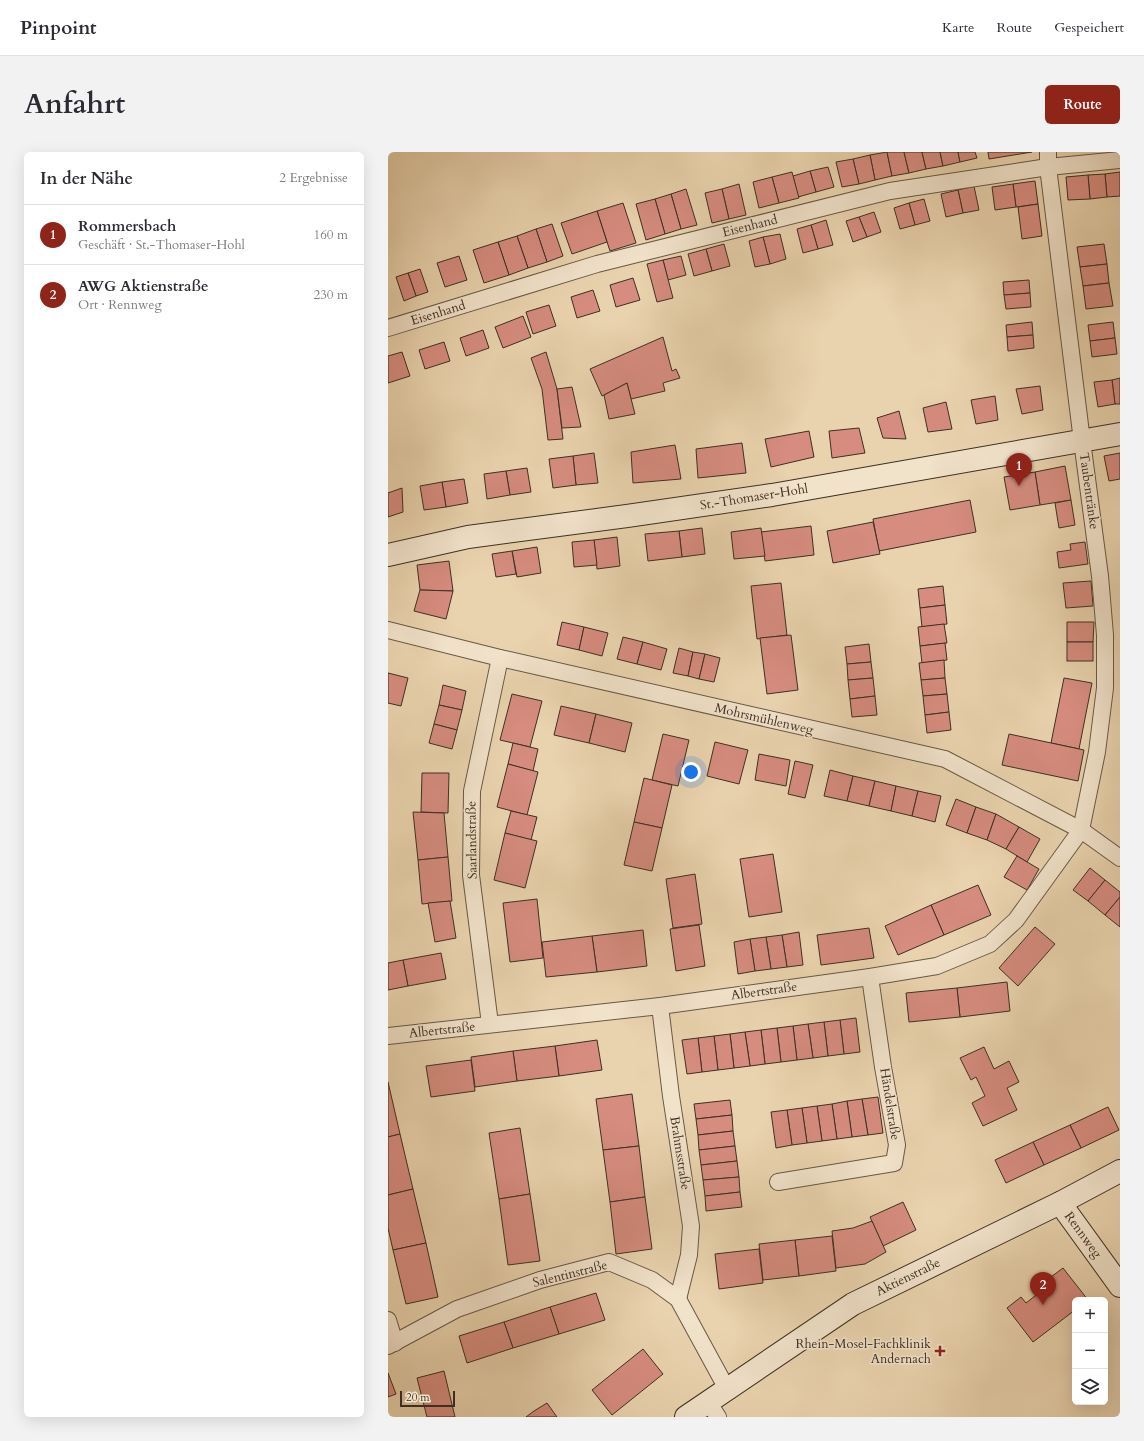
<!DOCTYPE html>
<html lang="de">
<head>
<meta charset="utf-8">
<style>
	body { margin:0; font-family:Cardo,serif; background:#f2f2f3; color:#2b2b33 }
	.controls { position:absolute; right:12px; bottom:12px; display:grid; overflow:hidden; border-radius:6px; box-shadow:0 4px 16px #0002 }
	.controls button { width:36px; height:36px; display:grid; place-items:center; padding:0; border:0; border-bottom:1px solid #e1e1e2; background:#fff; color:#2b2b33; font:20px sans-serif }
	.scale { position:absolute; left:12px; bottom:10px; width:55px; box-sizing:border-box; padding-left:4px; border:2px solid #3d2f23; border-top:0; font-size:11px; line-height:14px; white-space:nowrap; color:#3d2f23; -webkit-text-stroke:3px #f1e2ca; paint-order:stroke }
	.you { position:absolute; left:303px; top:620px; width:14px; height:14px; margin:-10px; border:3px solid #fff; border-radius:50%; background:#1a73e8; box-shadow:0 0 0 6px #1a73e833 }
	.badge { display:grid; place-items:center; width:26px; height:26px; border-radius:50%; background:#8f2418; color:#fff; font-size:13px; font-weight:700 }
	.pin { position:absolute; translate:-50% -33px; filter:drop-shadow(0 1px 2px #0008) }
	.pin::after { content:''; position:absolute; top:21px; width:14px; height:12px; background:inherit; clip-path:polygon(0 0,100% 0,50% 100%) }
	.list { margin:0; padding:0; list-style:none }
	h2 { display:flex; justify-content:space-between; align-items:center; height:52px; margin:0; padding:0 16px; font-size:17px }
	h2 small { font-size:13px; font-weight:400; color:#7c7c81 }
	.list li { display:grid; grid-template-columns:26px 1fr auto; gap:12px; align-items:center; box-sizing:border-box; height:60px; padding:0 16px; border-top:1px solid #e1e1e2 }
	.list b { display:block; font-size:15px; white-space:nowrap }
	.list p { margin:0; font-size:13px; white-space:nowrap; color:#7c7c81 }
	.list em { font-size:13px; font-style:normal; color:#7c7c81 }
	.icon { flex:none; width:22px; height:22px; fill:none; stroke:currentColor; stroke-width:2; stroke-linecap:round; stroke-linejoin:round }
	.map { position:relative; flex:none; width:732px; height:1265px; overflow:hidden; border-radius:6px }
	header { display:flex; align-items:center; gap:24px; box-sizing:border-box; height:56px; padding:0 20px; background:#fff; border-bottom:1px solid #e1e1e2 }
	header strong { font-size:19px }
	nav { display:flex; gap:22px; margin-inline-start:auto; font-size:14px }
	.intro { display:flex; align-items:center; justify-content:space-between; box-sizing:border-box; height:96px; padding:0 24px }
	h1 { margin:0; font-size:28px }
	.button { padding:10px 18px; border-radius:6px; background:#8f2418; color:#fff; font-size:14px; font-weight:700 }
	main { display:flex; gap:24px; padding:0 24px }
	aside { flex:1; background:#fff; border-radius:6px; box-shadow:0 4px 16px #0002 }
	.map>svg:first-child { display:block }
	.building { fill:#d68c7f; stroke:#3d2f23 }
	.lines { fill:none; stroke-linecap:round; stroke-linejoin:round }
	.street-casing { stroke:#685846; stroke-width:18 }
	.secondary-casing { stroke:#3d2f23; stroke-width:24 }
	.street { stroke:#f1e2ca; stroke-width:16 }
	.secondary { stroke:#f1e2ca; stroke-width:22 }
	.poi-dot { fill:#8f2418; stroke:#f1e2ca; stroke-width:1.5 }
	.labels { text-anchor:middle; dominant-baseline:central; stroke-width:3; stroke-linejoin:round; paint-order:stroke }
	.street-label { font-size:13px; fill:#3d2f23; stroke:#f1e2ca }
	.poi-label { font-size:13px; fill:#3d2f23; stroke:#f1e2ca; text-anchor:end }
</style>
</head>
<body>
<header>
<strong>Pinpoint</strong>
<nav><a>Karte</a><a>Route</a><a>Gespeichert</a></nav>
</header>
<div class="intro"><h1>Anfahrt</h1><a class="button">Route</a></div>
<main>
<aside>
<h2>In der Nähe<small>2 Ergebnisse</small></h2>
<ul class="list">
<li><span class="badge">1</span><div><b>Rommersbach</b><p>Geschäft · St.-Thomaser-Hohl</p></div><em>160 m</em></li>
<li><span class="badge">2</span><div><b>AWG Aktienstraße</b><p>Ort · Rennweg</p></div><em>230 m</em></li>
</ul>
</aside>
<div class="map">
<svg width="732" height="1265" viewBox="0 0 732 1265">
	<rect width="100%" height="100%" fill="#e9d3ae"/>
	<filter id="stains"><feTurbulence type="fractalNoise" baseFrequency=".005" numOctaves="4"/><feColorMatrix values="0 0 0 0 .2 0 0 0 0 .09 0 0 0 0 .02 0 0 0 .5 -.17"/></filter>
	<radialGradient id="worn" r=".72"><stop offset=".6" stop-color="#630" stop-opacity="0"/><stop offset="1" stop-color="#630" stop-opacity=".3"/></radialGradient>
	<!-- building -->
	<g class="building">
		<path d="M499,0L504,24L487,28L482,3Z"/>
		<path d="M499,0H516L521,21L504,24Z"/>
		<path d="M516,0H534L538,17L521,21Z"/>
		<path d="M534,0H552L555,14L538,17Z"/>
		<path d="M552,0H570L572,10L555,14Z"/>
		<path d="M570,0H587L589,6L572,10Z"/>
		<path d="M600,0H644L601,7Z"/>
		<path d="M482,3L487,28L471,32L465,7Z"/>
		<path d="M465,7L471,32L454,35L448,10Z"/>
		<path d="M440,15L446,35L428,40L422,19Z"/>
		<path d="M422,19L428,40L410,45L405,24Z"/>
		<path d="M404,20L411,46L391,51L384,25Z"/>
		<path d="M732,20V44L719,45L717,22Z"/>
		<path d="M717,22L719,45L702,47L700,23Z"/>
		<path d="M700,23L702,47L680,48L678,25Z"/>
		<path d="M384,25L391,51L371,56L365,30Z"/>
		<path d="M647,29L650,52L628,55L625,32Z"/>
		<path d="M351,32L358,63L341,67L334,37Z"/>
		<path d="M625,32L628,55L607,58L604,35Z"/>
		<path d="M586,34L591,58L575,61L570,38Z"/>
		<path d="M298,37L309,73L293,77L283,42Z"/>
		<path d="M334,37L341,67L324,71L317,41Z"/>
		<path d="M570,38L575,61L558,65L553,42Z"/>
		<path d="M283,42L293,77L277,82L267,47Z"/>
		<path d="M267,47L277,82L258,88L248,52Z"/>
		<path d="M536,47L542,69L527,73L521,51Z"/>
		<path d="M235,51L248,91L222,99L209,59Z"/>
		<path d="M521,51L527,73L512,77L506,56Z"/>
		<path d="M650,52L654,84L634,87L630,55Z"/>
		<path d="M209,59L219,90L184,102L173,71Z"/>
		<path d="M486,60L493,80L479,85L471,65Z"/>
		<path d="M471,65L479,85L465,90L458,69Z"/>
		<path d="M438,68L445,93L430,97L423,73Z"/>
		<path d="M164,72L175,104L159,110L148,77Z"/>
		<path d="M423,73L430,97L415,101L409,77Z"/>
		<path d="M148,77L159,110L140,116L129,84Z"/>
		<path d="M392,82L398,107L382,112L375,85Z"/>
		<path d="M129,84L140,116L121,123L110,90Z"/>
		<path d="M375,85L382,112L367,115L361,89Z"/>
		<path d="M110,90L121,123L96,131L85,98Z"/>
		<path d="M336,92L342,114L324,119L318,97Z"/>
		<path d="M716,92L719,112L692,115L689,95Z"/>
		<path d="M318,97L324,119L306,124L300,102Z"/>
		<path d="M71,104L79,128L57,135L49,111Z"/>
		<path d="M293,104L298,123L280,128L275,108Z"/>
		<path d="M275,108L285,146L269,150L259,112Z"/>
		<path d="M719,112L721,131L695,134L692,115Z"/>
		<path d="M32,117L40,140L28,144L20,121Z"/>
		<path d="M20,121L28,144L16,149L8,125Z"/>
		<path d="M245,126L252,148L228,155L222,133Z"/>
		<path d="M641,128L642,141L616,143L615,130Z"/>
		<path d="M721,131L725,154L698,157L695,134Z"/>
		<path d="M205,138L212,159L189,166L183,145Z"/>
		<path d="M642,141L643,155L618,157L616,143Z"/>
		<path d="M161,153L168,174L145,182L138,160Z"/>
		<path d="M135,164L143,185L115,196L107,175Z"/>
		<path d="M644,170L645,183L619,185L618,173Z"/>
		<path d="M725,170L727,186L702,189L700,173Z"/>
		<path d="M95,178L101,196L78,204L72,186Z"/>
		<path d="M645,183L646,196L620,199L619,185Z"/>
		<path d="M275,185L284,219L288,217L292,226L275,231L277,239L243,247L239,231L214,244L202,217Z"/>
		<path d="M727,186L729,202L704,205L702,189Z"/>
		<path d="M56,190L62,209L37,217L31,198Z"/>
		<path d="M14,200L22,224L0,231V204Z"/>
		<path d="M158,200L169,237L175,287L160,288L154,237L143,206Z"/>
		<path d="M732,226V252H727L724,228Z"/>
		<path d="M724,228L727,252L710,255L706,230Z"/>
		<path d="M239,231L247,262L221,267L216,243Z"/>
		<path d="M652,234L655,258L634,262L628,237Z"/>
		<path d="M184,235L193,275L174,276L169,237Z"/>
		<path d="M607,244L610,268L588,272L583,248Z"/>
		<path d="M558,250L564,277L540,280L535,256Z"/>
		<path d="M511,259L518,287L495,286L489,266Z"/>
		<path d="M471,276L477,301L444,306L441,279Z"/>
		<path d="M421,279L426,305L383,315L377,287Z"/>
		<path d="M354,291L358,321L310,326L308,297Z"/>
		<path d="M287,293L293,327L245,331L243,300Z"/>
		<path d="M206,301L210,331L188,333L185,304Z"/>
		<path d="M732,301V327L721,329L716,304Z"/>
		<path d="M185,304L188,333L165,336L161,307Z"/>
		<path d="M677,314L683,348L652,353L647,320Z"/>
		<path d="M139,316L143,340L122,343L118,319Z"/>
		<path d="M118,319L122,343L99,347L96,322Z"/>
		<path d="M647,320L652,353L622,358L616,325Z"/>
		<path d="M76,327L80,351L58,355L54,330Z"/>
		<path d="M54,330L58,355L36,358L32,334Z"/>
		<path d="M14,336L15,360L0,365V341Z"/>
		<path d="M582,348L588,380L491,399L485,367Z"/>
		<path d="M683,348L687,373L671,376L667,351Z"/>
		<path d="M485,370L492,402L445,411L439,379Z"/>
		<path d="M423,374L426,403L377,409L373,380Z"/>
		<path d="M314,376L317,402L294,405L291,379Z"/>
		<path d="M373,376L377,404L346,407L343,380Z"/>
		<path d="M291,379L294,405L260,409L257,382Z"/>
		<path d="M229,385L232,414L209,417L206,388Z"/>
		<path d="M206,388L209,413L186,415L184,390Z"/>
		<path d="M697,390L700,412L671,416L669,400L683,398L682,392Z"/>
		<path d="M149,395L153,421L129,425L124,399Z"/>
		<path d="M124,399L128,422L108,425L104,402Z"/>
		<path d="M61,409L65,439L32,438L29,413Z"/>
		<path d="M703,429L705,454L678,456L675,431Z"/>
		<path d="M393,431L399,483L369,487L363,434Z"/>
		<path d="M555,434L557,453L532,456L530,437Z"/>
		<path d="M32,438L65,439L58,467L26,459Z"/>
		<path d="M557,453L559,472L534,475L532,456Z"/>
		<path d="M174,470L196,475L191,498L169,493Z"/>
		<path d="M679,470H706L705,490H679Z"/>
		<path d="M556,472L559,491L532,494L530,475Z"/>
		<path d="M196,475L220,481L214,504L191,498Z"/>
		<path d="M403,483L410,538L379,542L372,486Z"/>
		<path d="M235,485L255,490L249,512L229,507Z"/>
		<path d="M255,490L279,497L273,518L249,512Z"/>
		<rect x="679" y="490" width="26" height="19"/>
		<path d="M557,491L559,508L534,511L532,494Z"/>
		<path d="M481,492L483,510L459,512L457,495Z"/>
		<path d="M291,496L305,500L300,524L285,521Z"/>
		<path d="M305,500L317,502L311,527L300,524Z"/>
		<path d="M317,502L332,506L326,530L311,527Z"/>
		<path d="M556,508L557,526L533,528L531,511Z"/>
		<path d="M483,510L485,526L460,528L459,512Z"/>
		<path d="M0,521L20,526L13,554L0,551Z"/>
		<path d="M485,526L487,544L462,547L460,528Z"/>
		<path d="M557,526L559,542L535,544L533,528Z"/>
		<path d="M676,526L704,531L691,597L663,591Z"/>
		<path d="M55,533L78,539L74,558L51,553Z"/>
		<path d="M124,542L154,549L142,595L112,588Z"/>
		<path d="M559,542L561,560L537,563L535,544Z"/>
		<path d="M487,544L489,563L464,565L462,547Z"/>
		<path d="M51,553L74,558L69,578L46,572Z"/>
		<path d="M173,554L208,562L201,591L166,583Z"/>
		<path d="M561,560L563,578L539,581L537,563Z"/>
		<path d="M208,562L244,571L237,600L201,591Z"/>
		<path d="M46,572L69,578L64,597L41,591Z"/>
		<path d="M275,582L301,588L290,634L264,628Z"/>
		<path d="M621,582L696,598L690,629L614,613Z"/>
		<path d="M327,590L360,598L351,632L319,624Z"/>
		<path d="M125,591L150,597L145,619L120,612Z"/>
		<path d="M371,602L402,608L398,634L367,628Z"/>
		<path d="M407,609L425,613L417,646L400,642Z"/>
		<path d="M120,612L150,620L139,663L109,655Z"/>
		<path d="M442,618L465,624L459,649L436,644Z"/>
		<path d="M34,621H61L60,661L33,660Z"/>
		<path d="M465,624L487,629L481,654L459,649Z"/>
		<path d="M256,626L284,633L274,676L246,670Z"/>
		<path d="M487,629L508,634L503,659L481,654Z"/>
		<path d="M508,634L530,639L524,664L503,659Z"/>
		<path d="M530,639L553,644L547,670L524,664Z"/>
		<path d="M568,647L588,655L579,681L558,673Z"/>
		<path d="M588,655L608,662L599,688L579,681Z"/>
		<path d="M123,659L149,665L143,688L117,681Z"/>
		<path d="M25,660L56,661L60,705L30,708Z"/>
		<path d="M608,662L631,675L618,697L599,688Z"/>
		<path d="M246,670L274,676L264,719L236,713Z"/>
		<path d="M631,675L652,687L639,710L618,697Z"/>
		<path d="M117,681L149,689L137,736L106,728Z"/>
		<path d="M385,702L394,760L361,765L352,707Z"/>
		<path d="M629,704L651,717L639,738L616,725Z"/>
		<path d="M60,705L64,749L34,752L30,708Z"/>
		<path d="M702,716L717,728L700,749L685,738Z"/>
		<path d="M307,722L314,772L285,776L278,727Z"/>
		<path d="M717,728L732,740V745L717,763L700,749Z"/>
		<path d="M590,733L603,763L556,783L543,753Z"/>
		<path d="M732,745V775L717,763Z"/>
		<path d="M149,747L155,806L122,810L115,751Z"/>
		<path d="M62,749L68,786L47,790L40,751Z"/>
		<path d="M543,753L556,783L510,803L497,774Z"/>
		<path d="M311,773L317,814L288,819L282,777Z"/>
		<path d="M647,775L667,792L630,834L611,816Z"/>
		<path d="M481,776L486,806L433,813L429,783Z"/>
		<path d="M255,778L259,814L209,820L204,784Z"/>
		<path d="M411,780L415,813L399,815L394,783Z"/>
		<path d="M394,783L399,815L383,817L378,785Z"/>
		<path d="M204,784L209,820L158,825L154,790Z"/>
		<path d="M378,785L383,817L367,819L362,787Z"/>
		<path d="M362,787L367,819L350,822L346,790Z"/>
		<path d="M53,801L58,827L20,834L15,808Z"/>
		<path d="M15,808L20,834L0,838V811Z"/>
		<path d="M619,830L622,859L572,865L569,836Z"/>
		<path d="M569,836L572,865L521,870L518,841Z"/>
		<path d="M468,866L472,900L456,902L452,868Z"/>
		<path d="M452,868L456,902L440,904L436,870Z"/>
		<path d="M436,870L440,904L425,906L420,872Z"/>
		<path d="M420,872L425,906L409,908L405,874Z"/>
		<path d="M405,874L409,908L393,910L389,876Z"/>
		<path d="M389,876L393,910L377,912L373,878Z"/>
		<path d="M373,878L377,912L362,914L357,880Z"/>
		<path d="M357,880L362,914L346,916L342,882Z"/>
		<path d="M342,882L346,916L330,918L326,884Z"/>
		<path d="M326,884L330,918L314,920L310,886Z"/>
		<path d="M310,886L314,920L299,922L294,888Z"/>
		<path d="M209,888L214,918L171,924L167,894Z"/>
		<path d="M167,894L171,924L129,929L125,899Z"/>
		<path d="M596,895L606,917L621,909L631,930L619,936L629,958L595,974L584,951L597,944L588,925L583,928L572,906Z"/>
		<path d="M125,899L129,929L87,935L83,905Z"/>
		<path d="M83,908L87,939L43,945L38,914Z"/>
		<path d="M0,930L12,982L0,985Z"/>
		<path d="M244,942L251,994L215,998L208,947Z"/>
		<path d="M490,945L495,981L480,983L474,947Z"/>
		<path d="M474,947L480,983L464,985L459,949Z"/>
		<path d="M342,948L344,963L308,967L306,952Z"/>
		<path d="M459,949L464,985L449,987L444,952Z"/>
		<path d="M444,952L449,987L434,989L429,954Z"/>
		<path d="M429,954L434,989L419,991L414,956Z"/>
		<path d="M720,955L731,978L693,996L682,973Z"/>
		<path d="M414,956L419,991L404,993L399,958Z"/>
		<path d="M399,958L404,993L388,996L383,960Z"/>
		<path d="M344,963L345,979L310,983L308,967Z"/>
		<path d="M682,973L693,996L656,1013L645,990Z"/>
		<path d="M132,976L142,1042L111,1047L101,981Z"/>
		<path d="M345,979L347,994L311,998L310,983Z"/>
		<path d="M12,982L25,1037L0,1043V985Z"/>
		<path d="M645,990L656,1013L618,1031L607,1008Z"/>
		<path d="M251,994L257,1045L222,1050L215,998Z"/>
		<path d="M347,994L349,1009L313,1013L311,998Z"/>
		<path d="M349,1009L351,1025L315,1028L313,1013Z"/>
		<path d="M351,1025L352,1040L317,1044L315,1028Z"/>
		<path d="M25,1037L38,1091L5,1098L0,1076V1043Z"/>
		<path d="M352,1040L354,1055L318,1059L317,1044Z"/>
		<path d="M142,1042L152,1109L120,1113L111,1047Z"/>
		<path d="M257,1045L264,1097L228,1102L222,1050Z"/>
		<path d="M515,1050L528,1078L495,1094L482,1065Z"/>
		<path d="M484,1069L498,1100L477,1112L448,1116L444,1079L465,1076Z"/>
		<path d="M444,1084L448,1119L411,1124L407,1088Z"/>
		<path d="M407,1088L411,1124L375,1128L371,1092Z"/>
		<path d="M38,1091L50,1145L18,1152L5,1098Z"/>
		<path d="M371,1097L375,1131L331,1137L327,1102Z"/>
		<path d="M675,1116L700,1148H687V1158L645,1190L619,1156L633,1145L638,1151L666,1129L663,1125Z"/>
		<path d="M208,1141L217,1168L171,1182L162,1155Z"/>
		<path d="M162,1155L171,1182L125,1196L116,1170Z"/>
		<path d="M116,1170L125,1196L79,1211L71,1184Z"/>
		<path d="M255,1197L275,1222L224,1263L204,1238Z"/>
		<path d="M56,1219L67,1265H39L29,1226Z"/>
		<path d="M0,1221L8,1242L0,1245Z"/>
		<path d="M159,1251L169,1265H138L146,1259Z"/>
	</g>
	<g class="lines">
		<defs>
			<g id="street">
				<path d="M0,176L209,112L502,39L660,15L732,8"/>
				<path d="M0,478L112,506L557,607L693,678L732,706"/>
				<path d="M272,854L283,944L303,1074L301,1103L290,1147"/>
				<path d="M102,872L83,723L84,639L112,506"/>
				<path d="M0,884L272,854L482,825L549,814L602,792L628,768L693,678L709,600L717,536V483L712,424L694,289L660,15V0"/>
				<path d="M390,1030L506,1011L509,993L495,915L482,825"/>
				<path d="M0,1168L7,1191"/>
				<path d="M0,1194L69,1157L152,1128L221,1110L264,1128L290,1147L339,1237"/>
				<path d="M320,1250L330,1265"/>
			</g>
			<g id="secondary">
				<path d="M0,403L80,385L239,364L384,343L732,282"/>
				<path d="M672,1051L732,1134"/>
				<path d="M298,1265L465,1152L672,1051L732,1019"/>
			</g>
		</defs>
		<!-- street casing -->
		<use href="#street" class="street-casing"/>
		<!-- secondary casing -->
		<use href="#secondary" class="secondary-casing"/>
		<!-- street -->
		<use href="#street" class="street"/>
		<!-- secondary -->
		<use href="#secondary" class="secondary"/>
	</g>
	<!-- markers -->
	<path class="poi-dot" d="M550 1193h4v4h4v4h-4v4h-4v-4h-4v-4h4z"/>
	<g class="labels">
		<!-- street labels -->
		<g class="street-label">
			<text transform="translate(362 74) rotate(-14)">Eisenhand</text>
			<text transform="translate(50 161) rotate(-17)">Eisenhand</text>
			<text transform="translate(701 339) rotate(82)">Taubentränke</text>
			<text transform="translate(366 345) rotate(-9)">St.-Thomaser-Hohl</text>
			<text transform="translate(376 567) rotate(13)">Mohrsmühlenweg</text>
			<text transform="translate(84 688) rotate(-91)">Saarlandstraße</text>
			<text transform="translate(376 839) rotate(-8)">Albertstraße</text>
			<text transform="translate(54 878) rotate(-6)">Albertstraße</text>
			<text transform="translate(502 952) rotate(81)">Händelstraße</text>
			<text transform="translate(292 1001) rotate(81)">Brahmsstraße</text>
			<text transform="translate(695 1083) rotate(54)">Rennweg</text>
			<text transform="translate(182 1122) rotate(-14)">Salentinstraße</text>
			<text transform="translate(520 1125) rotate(-26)">Aktienstraße</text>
		</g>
		<!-- poi labels -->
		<g class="poi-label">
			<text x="543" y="1192">Rhein-Mosel-Fachklinik<tspan x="543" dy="15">Andernach</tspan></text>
		</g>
	</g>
	<rect width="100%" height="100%" filter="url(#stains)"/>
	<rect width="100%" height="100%" fill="url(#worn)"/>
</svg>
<div class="controls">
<button>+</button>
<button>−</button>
<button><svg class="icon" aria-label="layers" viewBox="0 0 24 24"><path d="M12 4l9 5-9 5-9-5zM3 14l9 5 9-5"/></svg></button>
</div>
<div class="scale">20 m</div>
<div class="you"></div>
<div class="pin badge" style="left:631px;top:334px">1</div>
<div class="pin badge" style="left:655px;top:1153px">2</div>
</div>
</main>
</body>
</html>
